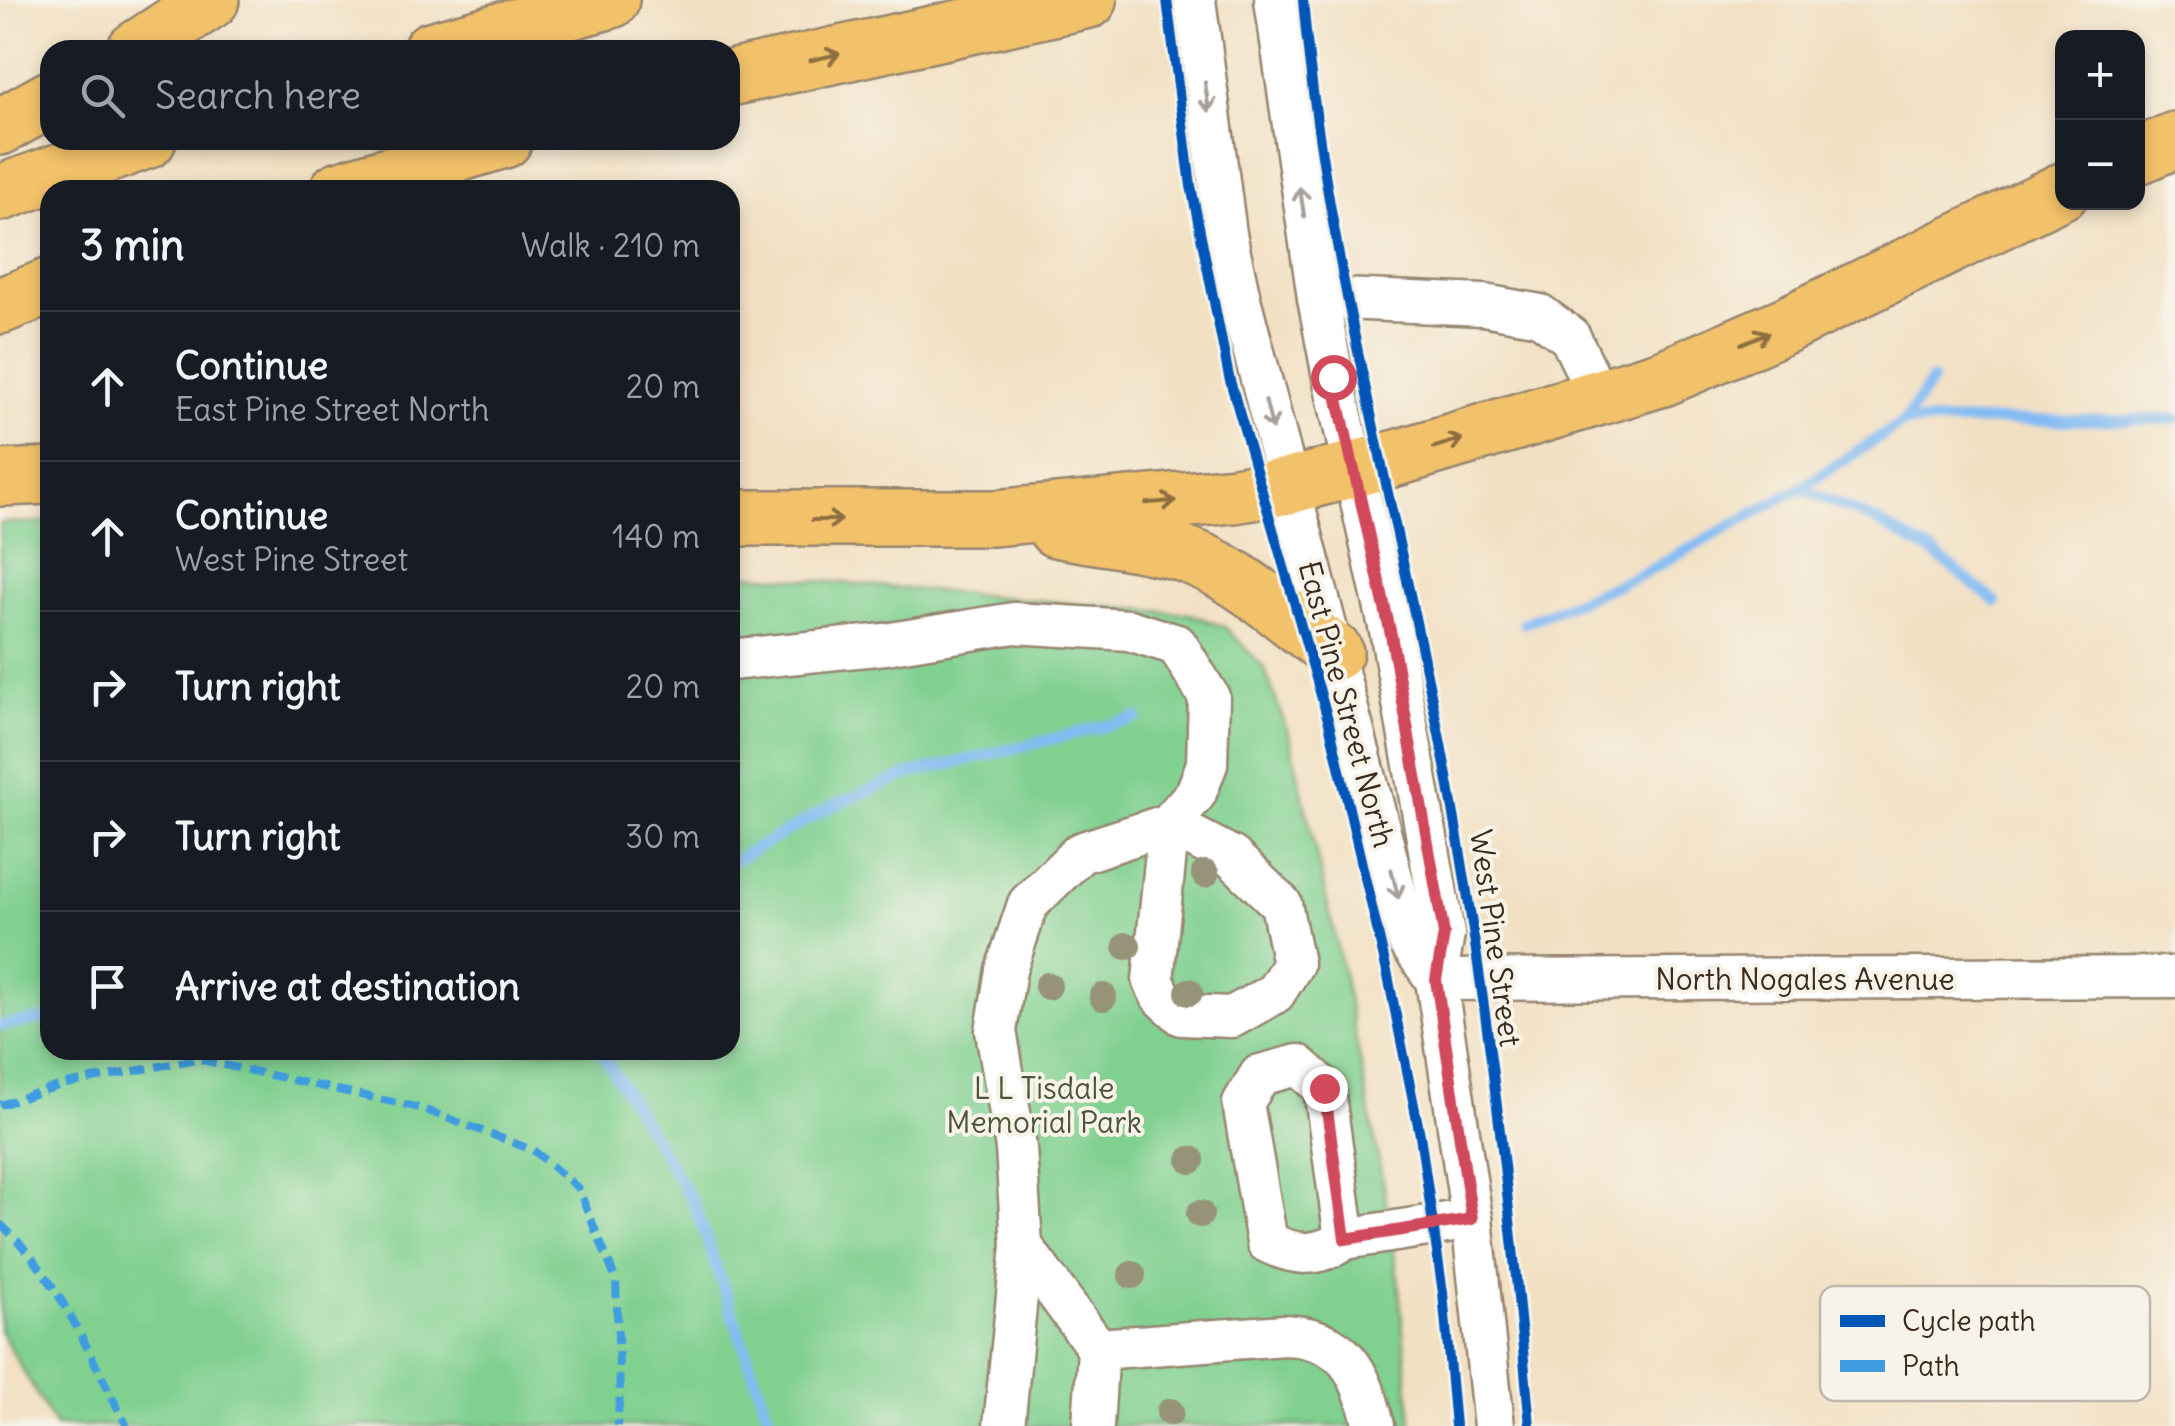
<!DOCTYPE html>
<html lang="en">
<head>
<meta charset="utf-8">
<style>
	body { margin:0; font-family:Delius,sans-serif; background:#20242c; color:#f1f3f6 }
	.controls { position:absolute; right:30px; top:30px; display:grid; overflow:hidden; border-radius:20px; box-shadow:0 5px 15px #0003 }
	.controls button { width:90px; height:90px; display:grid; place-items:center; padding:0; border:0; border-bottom:2px solid #363941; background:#171b24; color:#f1f3f6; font:50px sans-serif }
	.stop { position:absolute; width:30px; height:30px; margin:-22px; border:8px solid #d1495b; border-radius:50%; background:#fff }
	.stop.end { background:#d1495b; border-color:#fff; box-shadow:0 2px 10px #0008 }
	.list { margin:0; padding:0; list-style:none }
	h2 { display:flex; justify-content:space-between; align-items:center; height:130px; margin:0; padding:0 40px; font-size:42px }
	h2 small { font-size:32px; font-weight:400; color:#9ea1a6 }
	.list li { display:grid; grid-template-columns:65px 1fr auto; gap:30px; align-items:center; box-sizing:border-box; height:150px; padding:0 40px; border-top:2px solid #363941 }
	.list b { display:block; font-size:38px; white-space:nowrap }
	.list p { margin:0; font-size:32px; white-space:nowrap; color:#9ea1a6 }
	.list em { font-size:32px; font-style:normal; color:#9ea1a6 }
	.icon { flex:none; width:55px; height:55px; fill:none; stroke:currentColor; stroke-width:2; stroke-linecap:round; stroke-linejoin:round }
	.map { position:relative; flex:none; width:2175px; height:1426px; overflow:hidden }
	.search { position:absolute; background:#171b24; box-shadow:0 5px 15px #0003; left:40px; top:40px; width:700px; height:110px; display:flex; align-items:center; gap:25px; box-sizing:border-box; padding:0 35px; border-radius:30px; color:#9ea1a6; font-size:38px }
	.panel { position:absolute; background:#171b24; box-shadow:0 5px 15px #0003; left:40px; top:180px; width:700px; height:880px; border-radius:30px }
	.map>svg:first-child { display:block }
	.park { fill:#80d090; stroke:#5e7d57; stroke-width:2.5 }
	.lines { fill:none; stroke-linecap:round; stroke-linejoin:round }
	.stream { stroke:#82bbf3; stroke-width:11 }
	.minor-casing { stroke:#968570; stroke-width:45 }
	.highway-casing { stroke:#968570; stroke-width:60 }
	.minor { stroke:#fff; stroke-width:40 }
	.highway { stroke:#f2c26a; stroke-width:55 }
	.quiet { stroke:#3f9ce0; stroke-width:8; stroke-dasharray:15 8; stroke-linecap:butt }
	.cycleway-casing { stroke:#f7f3e8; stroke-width:16 }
	.cycleway { stroke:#0057b8; stroke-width:10 }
	.tree { fill:#979378 }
	.oneway { stroke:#8d6e40 }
	.oneway2 { stroke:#a79f9a }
	.route { stroke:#d1495b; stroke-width:12 }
	.labels { text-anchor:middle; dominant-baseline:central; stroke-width:8; stroke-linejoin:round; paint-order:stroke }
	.street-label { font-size:30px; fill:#3b2a1e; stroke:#f7f3e8 }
	.park-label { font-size:30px; fill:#4c543a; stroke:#f7f3e8 }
	.key { fill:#f7f3e8; stroke:#bfb7ab; stroke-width:2.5 }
	.key-label { font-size:28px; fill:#3b2a1e }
</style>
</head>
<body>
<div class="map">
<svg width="2175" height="1426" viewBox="0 0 2175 1426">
	<rect width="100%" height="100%" fill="#f7f3e8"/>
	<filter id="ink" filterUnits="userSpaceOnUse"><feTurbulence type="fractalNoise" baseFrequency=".01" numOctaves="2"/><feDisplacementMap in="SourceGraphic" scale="20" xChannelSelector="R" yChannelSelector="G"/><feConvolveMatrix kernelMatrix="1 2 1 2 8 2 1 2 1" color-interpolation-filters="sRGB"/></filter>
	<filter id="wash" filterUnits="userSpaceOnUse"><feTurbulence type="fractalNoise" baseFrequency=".0048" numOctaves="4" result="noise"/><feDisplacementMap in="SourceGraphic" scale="40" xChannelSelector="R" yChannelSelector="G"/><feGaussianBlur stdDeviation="2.25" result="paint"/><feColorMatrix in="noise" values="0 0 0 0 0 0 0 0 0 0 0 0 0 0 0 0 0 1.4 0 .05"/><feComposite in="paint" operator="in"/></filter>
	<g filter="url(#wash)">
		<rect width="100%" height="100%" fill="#f2e0c3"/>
		<!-- park -->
		<path class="park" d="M50,522V1050H730V573L1190,614L1225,627L1264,668L1290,738L1344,977L1381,1172L1398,1278L1412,1426H55L0,1330V523Z"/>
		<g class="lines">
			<!-- stream -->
			<g class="stream">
				<path d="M1904,422L1932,380"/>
				<path d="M1800,488L1872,519L1935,554L1996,602"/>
				<path d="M1524,623L1643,574L1800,488L1904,422L2175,419"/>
				<path d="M730,863L832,806L910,774L1137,718"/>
				<path d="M0,1026L50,1018"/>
				<path d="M600,1050L694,1204L772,1426"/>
			</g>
		</g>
	</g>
	<g filter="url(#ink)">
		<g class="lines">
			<defs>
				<g id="minor">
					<path d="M1195,0L1226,234L1240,299L1409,942L1436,980"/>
					<path d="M1275,0L1318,298L1333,377L1391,635L1444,934L1436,980L1472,1219L1494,1426"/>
					<path d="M1318,298L1484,305L1540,315L1570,337L1599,397"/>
					<path d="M730,660L885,644L1014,623L1129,630L1177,645L1209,697L1207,764L1196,793L1169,824L1080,853L1028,904L1006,970L996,1031L1016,1148L1022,1246L1004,1426"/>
					<path d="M1169,824L1232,857L1281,904L1293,964L1275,993L1232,1017L1182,1015L1161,996L1153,980Z"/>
					<path d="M1436,980L2175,977"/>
					<path d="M1345,1239L1324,1088L1298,1065L1260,1075L1243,1103L1267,1242C1295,1256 1318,1258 1345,1239L1472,1219"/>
					<path d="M1022,1246L1098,1349L1093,1426"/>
					<path d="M1098,1349L1284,1335C1345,1337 1361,1371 1374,1426"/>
				</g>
				<g id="highway">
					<path d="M135,50L211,0"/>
					<path d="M431,50L611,0"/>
					<path d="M730,78L1089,0"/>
					<path d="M0,127L50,99"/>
					<path d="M2138,156L2175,140"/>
					<path d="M338,190L504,140"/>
					<path d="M0,193L148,140"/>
					<path d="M0,306L50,286"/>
					<path d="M0,478L50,476"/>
					<path d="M730,518H994L1234,495L1289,486L1400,457L1663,378L1786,325L2062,191"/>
					<path d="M1056,529C1096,537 1139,541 1178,552C1238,570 1285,618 1335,652"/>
				</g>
			</defs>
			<!-- minor casing -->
			<use href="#minor" class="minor-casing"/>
			<!-- highway casing -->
			<use href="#highway" class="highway-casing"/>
			<!-- minor -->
			<use href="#minor" class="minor"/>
			<!-- highway -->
			<use href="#highway" class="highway"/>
			<!-- quiet -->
			<g class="quiet">
				<path d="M0,1105L61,1085L197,1059L420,1108L533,1150L578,1188L616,1280L620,1396L617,1426"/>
				<path d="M0,1224C59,1275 91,1359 127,1426"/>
			</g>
			<defs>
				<g id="cycleway">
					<path d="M1167,0L1191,186L1229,377L1329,723L1388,976L1420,1135L1443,1293L1455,1426"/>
					<path d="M1303,0C1324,241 1388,477 1435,714C1482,948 1509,1188 1530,1426"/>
				</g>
			</defs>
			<!-- cycleway casing -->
			<use href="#cycleway" class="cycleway-casing"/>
			<!-- cycleway -->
			<use href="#cycleway" class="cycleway"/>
		</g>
		<!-- trees -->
		<g class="tree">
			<circle cx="1205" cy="874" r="14"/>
			<circle cx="1127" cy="946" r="14"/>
			<circle cx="1048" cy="986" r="14"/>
			<circle cx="1189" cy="992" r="14"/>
			<circle cx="1103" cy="997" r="14"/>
			<circle cx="1191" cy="1160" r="14"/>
			<circle cx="1200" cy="1214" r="14"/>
			<circle cx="1132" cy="1275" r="14"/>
			<circle cx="1170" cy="1412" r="14"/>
		</g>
		<!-- one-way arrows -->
		<defs><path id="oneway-shaft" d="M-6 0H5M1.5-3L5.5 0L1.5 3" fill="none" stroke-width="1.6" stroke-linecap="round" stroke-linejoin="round" transform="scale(2.5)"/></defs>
		<g class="oneway">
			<use href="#oneway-shaft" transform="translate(825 57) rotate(-13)"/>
			<use href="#oneway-shaft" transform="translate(1755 338) rotate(-23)"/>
			<use href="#oneway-shaft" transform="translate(1448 443) rotate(-17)"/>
			<use href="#oneway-shaft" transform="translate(1161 502) rotate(-5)"/>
			<use href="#oneway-shaft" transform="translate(827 520)"/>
		</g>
		<g class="oneway2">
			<use href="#oneway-shaft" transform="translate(1207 97) rotate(82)"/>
			<use href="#oneway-shaft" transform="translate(1302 202) rotate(-99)"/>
			<use href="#oneway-shaft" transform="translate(1269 415) rotate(76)"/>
			<use href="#oneway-shaft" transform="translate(1395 884) rotate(76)"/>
		</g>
	</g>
	<g class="lines" filter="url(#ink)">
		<!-- route -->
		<path class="route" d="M1324,1088L1345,1239L1472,1219L1436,980L1444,934L1391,635L1333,377"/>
	</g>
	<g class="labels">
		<!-- street labels -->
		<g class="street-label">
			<text transform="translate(1347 704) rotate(75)">East Pine Street North</text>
			<text transform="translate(1496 938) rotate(82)">West Pine Street</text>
			<text x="1805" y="979">North Nogales Avenue</text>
		</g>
		<!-- park labels -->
		<g class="park-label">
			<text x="1044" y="1088">L L Tisdale<tspan x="1044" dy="34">Memorial Park</tspan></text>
		</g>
	</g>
	<!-- legend -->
	<rect x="1820" y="1286" width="330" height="115" rx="15" class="key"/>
	<rect x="1840" y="1315" width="45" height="12" fill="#0057b8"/>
	<rect x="1840" y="1360" width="45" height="12" fill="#3f9ce0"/>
	<g class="key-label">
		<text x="1902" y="1331">Cycle path</text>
		<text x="1902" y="1376">Path</text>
	</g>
</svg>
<div class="controls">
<button>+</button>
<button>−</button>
</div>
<div class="stop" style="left:1333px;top:377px"></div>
<div class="stop end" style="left:1324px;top:1088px"></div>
<div class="search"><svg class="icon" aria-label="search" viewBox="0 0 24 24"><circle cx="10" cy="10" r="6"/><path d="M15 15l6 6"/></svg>Search here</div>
<section class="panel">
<h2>3 min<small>Walk · 210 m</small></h2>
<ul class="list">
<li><svg class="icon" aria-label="ahead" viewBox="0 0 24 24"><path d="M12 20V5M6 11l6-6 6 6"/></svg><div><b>Continue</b><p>East Pine Street North</p></div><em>20 m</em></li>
<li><svg class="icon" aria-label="ahead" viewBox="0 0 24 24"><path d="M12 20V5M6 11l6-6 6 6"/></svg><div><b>Continue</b><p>West Pine Street</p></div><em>140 m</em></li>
<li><svg class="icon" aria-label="right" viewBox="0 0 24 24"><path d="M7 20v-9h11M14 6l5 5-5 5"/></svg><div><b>Turn right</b></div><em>20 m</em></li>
<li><svg class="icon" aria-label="right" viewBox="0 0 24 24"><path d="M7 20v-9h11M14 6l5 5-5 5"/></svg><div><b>Turn right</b></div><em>30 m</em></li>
<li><svg class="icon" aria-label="arrive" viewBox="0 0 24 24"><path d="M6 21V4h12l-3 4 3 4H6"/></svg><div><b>Arrive at destination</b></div></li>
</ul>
</section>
</div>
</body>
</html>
